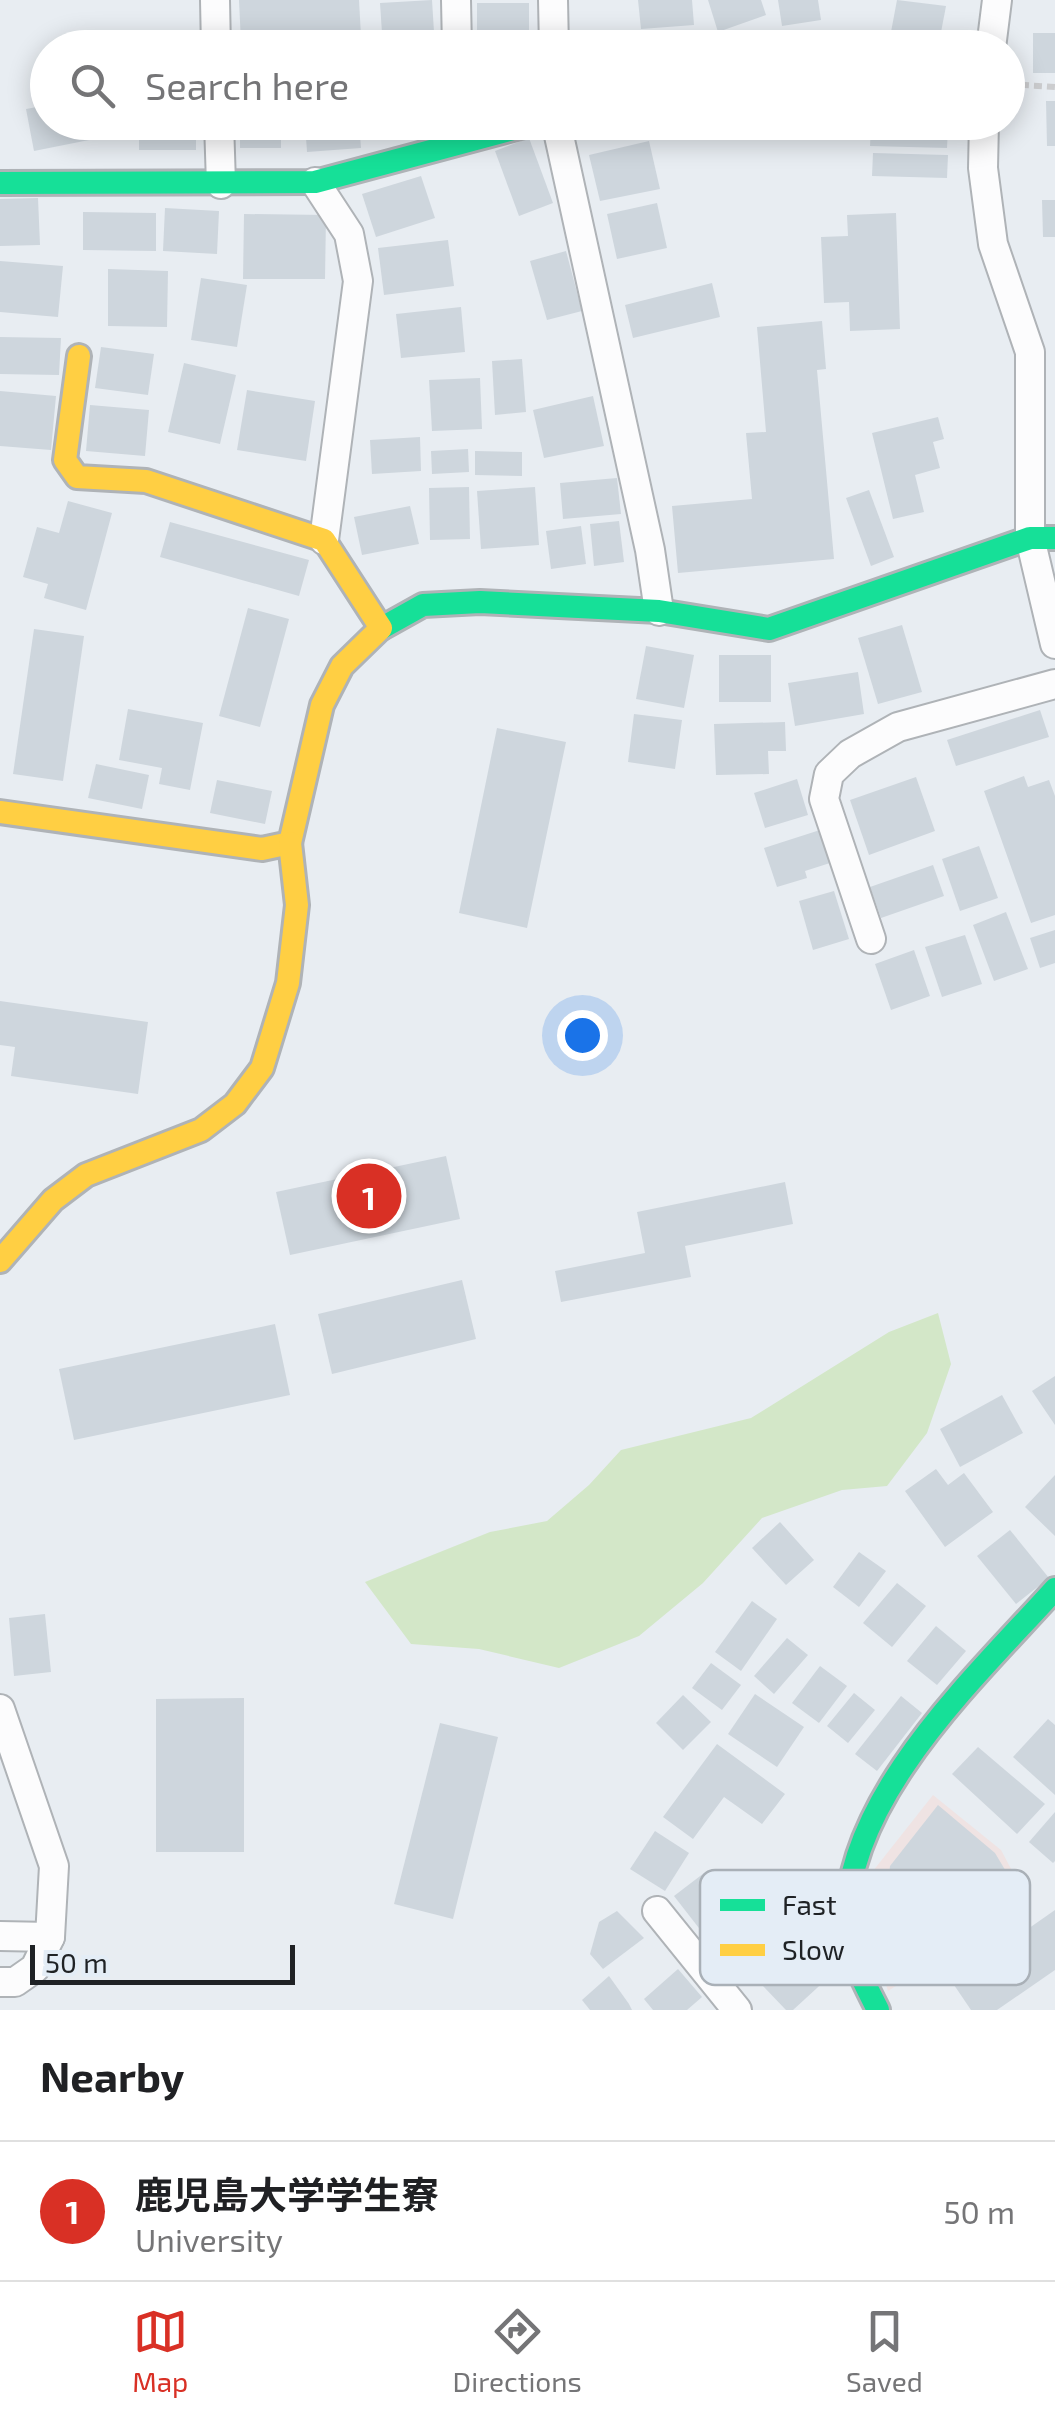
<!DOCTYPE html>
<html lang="en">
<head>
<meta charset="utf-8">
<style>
	body { margin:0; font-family:"Exo 2","Noto Sans JP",sans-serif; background:#f6f6f6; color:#202124 }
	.scale { position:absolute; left:30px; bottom:25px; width:265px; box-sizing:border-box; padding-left:10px; border:5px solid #1f2225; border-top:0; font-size:28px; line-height:35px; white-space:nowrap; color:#1f2225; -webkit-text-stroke:8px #e4edf6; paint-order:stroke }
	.you { position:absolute; left:582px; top:1035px; width:35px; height:35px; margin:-25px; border:8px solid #fff; border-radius:50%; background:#1a73e8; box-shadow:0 0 0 15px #1a73e833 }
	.badge { display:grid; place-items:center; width:65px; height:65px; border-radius:50%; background:#d93025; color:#fff; font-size:32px; font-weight:700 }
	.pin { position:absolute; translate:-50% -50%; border:5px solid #fff; box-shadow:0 2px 10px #0006 }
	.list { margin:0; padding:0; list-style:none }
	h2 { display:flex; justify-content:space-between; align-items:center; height:130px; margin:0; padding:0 40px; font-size:42px }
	h2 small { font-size:32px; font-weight:400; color:#757577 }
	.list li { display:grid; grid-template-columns:65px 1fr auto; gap:30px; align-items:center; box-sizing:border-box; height:140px; padding:0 40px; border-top:2px solid #e0e0e0 }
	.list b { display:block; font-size:38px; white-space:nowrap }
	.list p { margin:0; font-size:32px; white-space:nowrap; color:#757577 }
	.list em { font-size:32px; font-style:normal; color:#757577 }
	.icon { flex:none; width:55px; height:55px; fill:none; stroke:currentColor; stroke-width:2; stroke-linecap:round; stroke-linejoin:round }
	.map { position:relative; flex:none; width:1055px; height:2010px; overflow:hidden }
	.search { position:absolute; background:#fff; box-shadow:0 5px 25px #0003; left:30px; right:30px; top:30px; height:110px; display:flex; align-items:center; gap:25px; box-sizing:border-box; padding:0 35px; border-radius:55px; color:#757577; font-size:38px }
	.sheet { height:270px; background:#fff }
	nav { display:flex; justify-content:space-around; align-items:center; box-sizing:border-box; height:140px; border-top:2px solid #e0e0e0; background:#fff; font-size:28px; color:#757577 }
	nav a { display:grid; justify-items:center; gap:5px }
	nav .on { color:#d93025 }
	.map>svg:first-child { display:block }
	.education { fill:#efe3e3 }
	.green { fill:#d3e7c8 }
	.building { fill:#ced6dd }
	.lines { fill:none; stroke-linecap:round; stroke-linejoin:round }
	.street-casing { stroke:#afb3b7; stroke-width:32 }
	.fast-casing { stroke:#afb3b7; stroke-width:28 }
	.slow-casing { stroke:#afb3b7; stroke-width:28 }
	.path { stroke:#cccdcf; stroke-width:6; stroke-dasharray:8 5; stroke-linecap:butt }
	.street { stroke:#fcfcfd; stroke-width:28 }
	.fast { stroke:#16e098; stroke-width:22 }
	.slow { stroke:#ffcf43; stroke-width:22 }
	.key { fill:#e4edf6; stroke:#a9b0b7; stroke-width:2.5 }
	.key-label { font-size:28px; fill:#1f2225 }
</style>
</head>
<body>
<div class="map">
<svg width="1055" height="2010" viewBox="0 0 1055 2010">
	<rect width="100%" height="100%" fill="#e8edf2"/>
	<!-- education -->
	<path class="education" d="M933,1795L1001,1850L1028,1901L888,1991L865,1918L869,1876Z"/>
	<!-- green -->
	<path class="green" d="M938,1313L951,1364L927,1433L887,1486L842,1490L762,1518L703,1583L639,1636L559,1668L479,1649L411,1644L365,1582L490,1532L547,1521L589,1485L621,1450L751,1418L889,1332Z"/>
	<!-- building -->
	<g class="building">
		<path d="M239,0H359L361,36L241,43Z"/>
		<path d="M432,0L435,48H383L380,3Z"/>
		<path d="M638,0H692L694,25L641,29Z"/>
		<path d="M708,0H761L766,15L718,32Z"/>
		<path d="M778,0H818L821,20L782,26Z"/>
		<path d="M897,0L946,6L938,48H888Z"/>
		<rect x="477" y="3" width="52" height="35"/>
		<rect x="1033" y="33" width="22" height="40"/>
		<path d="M179,40L180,48H111V44Z"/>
		<path d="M1046,101H1055V146H1047Z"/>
		<path d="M48,105V122H91L94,139L34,151L26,109Z"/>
		<rect x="139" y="122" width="57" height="28"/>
		<rect x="240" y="122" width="41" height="26"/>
		<path d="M305,122H359L361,148L307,152Z"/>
		<path d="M589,122H648V124L592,136Z"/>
		<path d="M871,125L948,127L947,148L870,146Z"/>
		<path d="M529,138L553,203L519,216L495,151Z"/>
		<path d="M649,141L660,189L600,201L589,155Z"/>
		<path d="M873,153L948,155L947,178L872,176Z"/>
		<path d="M421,176L435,218L376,237L362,194Z"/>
		<path d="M38,198L40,245L0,246V199Z"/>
		<path d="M1042,200H1055V237H1043Z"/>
		<path d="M657,203L667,248L617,259L607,214Z"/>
		<path d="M165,208L219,211L217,254L163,251Z"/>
		<path d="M83,212L156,213V251L83,250Z"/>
		<path d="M896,213L900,329L850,331L849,302L824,303L821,237L848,236L847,215Z"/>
		<path d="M244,214L326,215L325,279H243Z"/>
		<path d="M448,240L454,286L384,295L378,248Z"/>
		<path d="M566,251L582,311L547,320L530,261Z"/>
		<path d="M0,261L63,266L58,317L0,312Z"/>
		<path d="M108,269L168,271L167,327L108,326Z"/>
		<path d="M201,278L247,285L237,347L191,340Z"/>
		<path d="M712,283L720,317L633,338L625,305Z"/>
		<path d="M461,307L465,352L401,358L396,314Z"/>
		<path d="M822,321L826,369L817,370L834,559L678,573L672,506L752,499L746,433L766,432L757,327Z"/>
		<path d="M0,337L61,338L59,375L0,374Z"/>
		<path d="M101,347L154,354L148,395L95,388Z"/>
		<path d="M522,359L526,412L495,415L492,361Z"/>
		<path d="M184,363L236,375L220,444L168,432Z"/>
		<path d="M480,378L482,429L432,431L429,380Z"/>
		<path d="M247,390L315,401L306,461L237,450Z"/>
		<path d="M0,391L56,396L51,450L0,446Z"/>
		<path d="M593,396L604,446L544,458L533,410Z"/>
		<path d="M90,405L149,410L145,456L86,451Z"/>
		<path d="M938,417L944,439L933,442L940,468L915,475L924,512L893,519L872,433Z"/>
		<path d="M420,437L421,471L372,474L370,440Z"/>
		<path d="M468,449L469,472L432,474L431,451Z"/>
		<path d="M475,451L522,452V476L475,475Z"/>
		<path d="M617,478L621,514L563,519L560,483Z"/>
		<path d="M469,487L470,539L430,540L429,488Z"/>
		<path d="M535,487L539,545L481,549L477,491Z"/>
		<path d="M869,490L894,557L871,566L846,498Z"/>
		<path d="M68,501L112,513L86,610L44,598L48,584L23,577L37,527L59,533Z"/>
		<path d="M410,506L419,544L362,555L354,517Z"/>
		<path d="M619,521L624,562L594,566L590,524Z"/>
		<path d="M170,522L309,560L299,596L160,557Z"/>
		<path d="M581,526L586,564L551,569L546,531Z"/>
		<path d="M248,608L289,619L260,727L219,716Z"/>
		<path d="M902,625L922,692L878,704L858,638Z"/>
		<path d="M34,629L84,636L63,781L13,774Z"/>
		<path d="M646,646L694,655L684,708L636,699Z"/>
		<rect x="719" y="655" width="52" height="47"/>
		<path d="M858,672L864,714L795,726L788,683Z"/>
		<path d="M128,709L203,723L190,790L159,784L162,768L119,760Z"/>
		<path d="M1040,710L1049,737L956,766L947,740Z"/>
		<path d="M634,714L682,720L675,769L628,762Z"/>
		<path d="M785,722L786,751H768L769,774L716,775L714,724Z"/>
		<path d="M497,728L566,742L527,928L459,913Z"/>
		<path d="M96,764L149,775L142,809L88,798Z"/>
		<path d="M1024,776L1028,787L1049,780L1055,796V915L1031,923L984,791Z"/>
		<path d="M916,777L935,831L869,855L850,800Z"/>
		<path d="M797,779L808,815L765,828L754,793Z"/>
		<path d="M217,780L272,791L265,824L210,813Z"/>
		<path d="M820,830L830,863L805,871L807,878L777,887L764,848Z"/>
		<path d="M979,846L998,898L960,911L942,859Z"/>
		<path d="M933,865L944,896L881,918L870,887Z"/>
		<path d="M834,891L849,939L813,950L799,901Z"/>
		<path d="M1006,912L1028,969L994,981L973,925Z"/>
		<path d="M1055,930V963L1040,968L1030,938Z"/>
		<path d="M965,935L982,984L942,997L925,947Z"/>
		<path d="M914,950L930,996L891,1010L875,964Z"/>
		<path d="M0,1001L148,1022L138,1094L11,1076L15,1047L0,1045Z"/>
		<path d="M446,1156L460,1219L290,1255L276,1192Z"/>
		<path d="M785,1182L793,1224L685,1246L691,1277L561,1302L555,1271L645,1253L637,1212Z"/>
		<path d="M462,1280L476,1339L332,1374L318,1314Z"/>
		<path d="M275,1324L290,1395L74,1440L59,1369Z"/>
		<path d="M1055,1376V1425L1032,1391Z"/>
		<path d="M1002,1395L1023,1433L960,1467L940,1429Z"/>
		<path d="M936,1469L948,1485L964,1473L993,1512L945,1547L905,1491Z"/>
		<path d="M1055,1475V1536L1025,1507Z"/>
		<path d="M780,1522L814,1560L786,1585L752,1548Z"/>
		<path d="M1010,1530L1049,1578L1016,1604L977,1556Z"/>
		<path d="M859,1552L886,1571L859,1607L833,1587Z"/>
		<path d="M897,1583L926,1606L892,1647L863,1623Z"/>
		<path d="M752,1601L777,1619L741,1671L715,1652Z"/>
		<path d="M45,1614L51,1672L14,1676L9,1618Z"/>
		<path d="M936,1626L966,1651L937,1685L907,1661Z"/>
		<path d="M787,1638L808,1655L774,1694L754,1676Z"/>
		<path d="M711,1663L741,1685L722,1710L692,1688Z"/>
		<path d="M820,1666L847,1686L819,1723L792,1703Z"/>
		<path d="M854,1693L875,1710L848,1743L827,1726Z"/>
		<path d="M755,1694L804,1727L777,1767L728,1734Z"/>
		<path d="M683,1695L711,1722L683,1750L656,1723Z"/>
		<path d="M901,1696L922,1713L877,1771L855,1754Z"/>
		<path d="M244,1698V1852H156V1699Z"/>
		<path d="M1048,1719L1055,1725V1795L1013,1757Z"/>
		<path d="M440,1723L498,1737L453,1919L394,1904Z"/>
		<path d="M717,1744L785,1794L762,1824L724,1797L693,1839L663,1817Z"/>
		<path d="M978,1747L1045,1804L1017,1834L952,1774Z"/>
		<path d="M938,1805L995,1853L1023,1900L941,1953L889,1875L890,1866Z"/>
		<path d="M1055,1812V1861L1053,1863L1029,1842Z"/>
		<path d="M655,1831L689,1853L665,1891L630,1869Z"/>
		<path d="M708,1870L736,1907L702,1932L674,1896Z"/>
		<path d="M1055,1910V1970L997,2010H971L952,1982Z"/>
		<path d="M617,1911L644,1938L603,1969L590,1954L599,1922Z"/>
		<path d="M803,1949L829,1977L793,2010H786L763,1986Z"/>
		<path d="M678,1969L702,1997L687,2010H653L644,1999Z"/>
		<path d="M609,1976L629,2004L632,2010H590L582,2000Z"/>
	</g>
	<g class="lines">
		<defs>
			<g id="street">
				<path d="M215,0L216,48"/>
				<path d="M456,0L457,48"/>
				<path d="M553,0L554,48"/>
				<path d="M991,48L997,0"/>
				<path d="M219,122L221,184"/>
				<path d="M556,122L650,550L659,611"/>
				<path d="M984,122L983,168L993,244L1030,352V538L1055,644"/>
				<path d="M315,182L349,234L358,281L324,540"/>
				<path d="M871,939L824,799L829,774L850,754L898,727L1055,684"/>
				<path d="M0,1709L54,1866L50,1937L35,1968L15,1982H0"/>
				<path d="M657,1911L737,2010"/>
				<path d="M0,1936L50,1937"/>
			</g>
			<g id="fast">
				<path d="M0,183L315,182L539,122"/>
				<path d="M380,629L423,605L480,602L659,611L769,629L1030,538H1055"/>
				<path d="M878,2010C865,1984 848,1954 847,1925C843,1799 977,1676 1055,1589"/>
			</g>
			<g id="slow">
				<path d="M79,356L65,460L77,477L146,481L324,540L381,628"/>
				<path d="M0,812L262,849L290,843L322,705L342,666L380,629"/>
				<path d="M0,1261L53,1200L86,1175L201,1130L235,1104L262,1068L288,983L297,905L290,843"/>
			</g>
		</defs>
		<!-- street casing -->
		<use href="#street" class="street-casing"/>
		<!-- fast casing -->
		<use href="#fast" class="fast-casing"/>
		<!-- slow casing -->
		<use href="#slow" class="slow-casing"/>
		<!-- path -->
		<g class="path">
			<path d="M685,45L724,48"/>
			<path d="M1008,84L1055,87"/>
		</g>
		<!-- street -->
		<use href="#street" class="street"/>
		<!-- fast -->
		<use href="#fast" class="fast"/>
		<!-- slow -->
		<use href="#slow" class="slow"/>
	</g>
	<!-- legend -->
	<rect x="700" y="1870" width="330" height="115" rx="15" class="key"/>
	<rect x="720" y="1899" width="45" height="12" fill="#16e098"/>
	<rect x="720" y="1944" width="45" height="12" fill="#ffcf43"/>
	<g class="key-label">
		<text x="782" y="1915">Fast</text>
		<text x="782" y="1960">Slow</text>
	</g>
</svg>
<div class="scale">50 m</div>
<div class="you"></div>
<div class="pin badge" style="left:369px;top:1196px">1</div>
<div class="search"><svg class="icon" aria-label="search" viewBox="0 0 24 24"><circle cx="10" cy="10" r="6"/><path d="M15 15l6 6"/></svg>Search here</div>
</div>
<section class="sheet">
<h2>Nearby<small></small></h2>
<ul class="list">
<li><span class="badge">1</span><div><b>鹿児島大学学生寮</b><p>University</p></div><em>50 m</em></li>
</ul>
</section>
<nav>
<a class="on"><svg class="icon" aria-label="map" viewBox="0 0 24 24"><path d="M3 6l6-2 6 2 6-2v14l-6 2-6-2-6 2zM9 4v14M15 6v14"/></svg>Map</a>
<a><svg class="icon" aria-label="directions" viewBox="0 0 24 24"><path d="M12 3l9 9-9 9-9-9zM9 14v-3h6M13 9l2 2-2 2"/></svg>Directions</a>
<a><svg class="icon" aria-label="saved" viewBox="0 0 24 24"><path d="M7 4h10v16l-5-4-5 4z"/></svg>Saved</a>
</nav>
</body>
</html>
